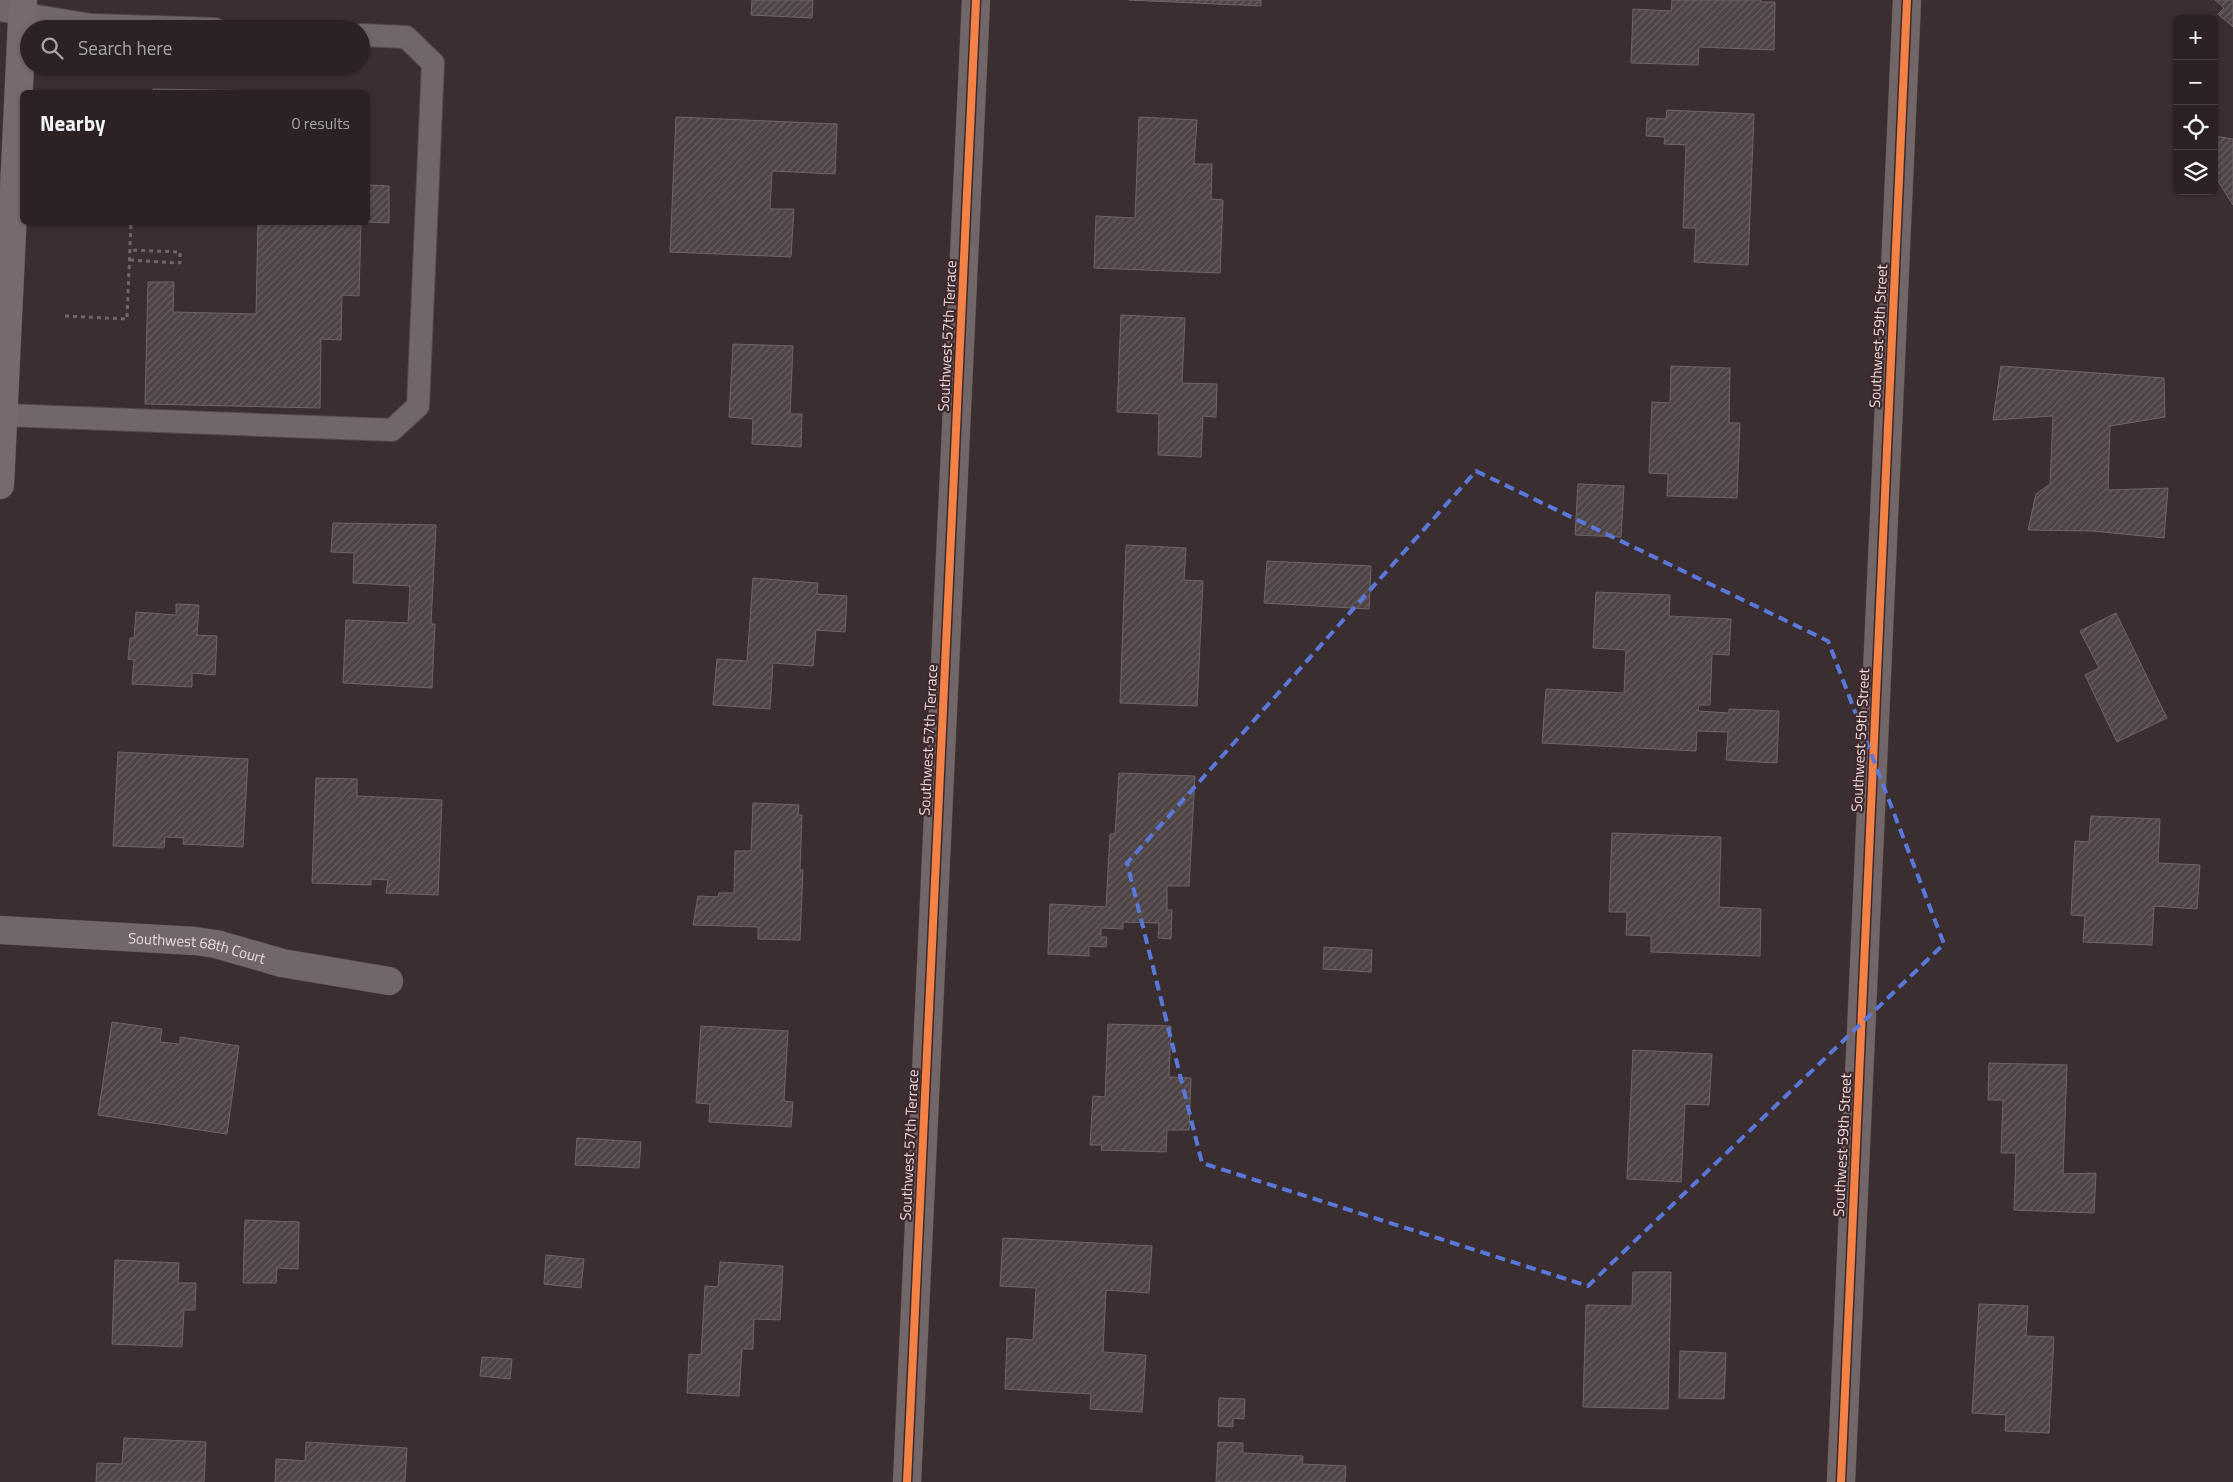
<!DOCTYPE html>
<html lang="en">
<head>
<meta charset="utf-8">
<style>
	body { margin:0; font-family:"Titillium Web",sans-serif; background:#382f31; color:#f1f3f6 }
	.controls { position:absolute; right:15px; top:15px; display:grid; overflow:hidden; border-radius:8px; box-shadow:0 1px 4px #0004 }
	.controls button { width:45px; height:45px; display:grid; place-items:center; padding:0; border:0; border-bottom:1px solid #483f41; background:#2c2224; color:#f1f3f6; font:25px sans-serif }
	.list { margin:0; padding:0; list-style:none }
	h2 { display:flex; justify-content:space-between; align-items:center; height:65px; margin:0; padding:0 20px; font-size:21px }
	h2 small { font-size:16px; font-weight:400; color:#a6a4a6 }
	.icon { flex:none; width:28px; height:28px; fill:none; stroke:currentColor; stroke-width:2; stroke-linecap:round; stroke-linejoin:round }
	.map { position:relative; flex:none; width:2233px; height:1482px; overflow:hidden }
	.search { position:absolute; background:#2c2224; box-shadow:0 1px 4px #0004; left:20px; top:20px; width:350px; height:55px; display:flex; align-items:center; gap:12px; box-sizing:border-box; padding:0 18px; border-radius:28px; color:#a6a4a6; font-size:19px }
	.panel { position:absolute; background:#2c2224; box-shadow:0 1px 4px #0004; left:20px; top:90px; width:350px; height:135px; border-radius:8px }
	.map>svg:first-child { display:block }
	.building { fill:url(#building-hatch); stroke:#6f6566 }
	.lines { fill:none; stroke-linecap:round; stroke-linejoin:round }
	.service-casing { stroke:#554a4c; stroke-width:24 }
	.minor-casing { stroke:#554a4c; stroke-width:29 }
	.secondary-casing { stroke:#554a4c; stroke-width:29 }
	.path { stroke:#6f6567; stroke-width:3; stroke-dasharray:4 4; stroke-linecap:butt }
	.service { stroke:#716769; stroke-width:22 }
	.minor { stroke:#716769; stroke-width:28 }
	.secondary { stroke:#766a6c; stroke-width:28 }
	.cycleway-casing { stroke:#3f292d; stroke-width:11 }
	.cycleway { stroke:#f48246; stroke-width:8 }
	.marked { fill:none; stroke:#5a78d9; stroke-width:4; stroke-dasharray:10 6; stroke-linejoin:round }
	.labels { text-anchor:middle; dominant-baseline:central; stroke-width:4.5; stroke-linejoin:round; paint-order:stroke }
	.street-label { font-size:15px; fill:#e9dadc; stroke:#3f292d }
</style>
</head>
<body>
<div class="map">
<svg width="2233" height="1482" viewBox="0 0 2233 1482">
	<defs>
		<pattern id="building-hatch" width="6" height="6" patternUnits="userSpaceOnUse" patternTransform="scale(1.25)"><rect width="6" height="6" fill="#4e4446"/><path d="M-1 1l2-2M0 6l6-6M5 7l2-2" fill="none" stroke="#685e60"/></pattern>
	</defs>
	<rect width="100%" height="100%" fill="#3a2e30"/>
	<!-- building -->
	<g class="building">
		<path d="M752,0H813L812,18L751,15Z"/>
		<path d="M1129,0H1261V6Z"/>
		<path d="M1672,0H1761V2H1775L1774,50L1699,47L1698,65L1631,63L1633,9L1671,11Z"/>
		<path d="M2215,0H2233V27L2218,14L2224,8Z"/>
		<path d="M153,89L317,92H153Z"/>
		<path d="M1667,110L1754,114L1748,265L1694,262L1696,228H1683L1686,145L1664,144L1665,137L1646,136L1647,118L1666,119Z"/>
		<path d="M676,117L837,124L835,174L772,171L770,209H794L791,257L670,252Z"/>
		<path d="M1139,117L1197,120L1194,164H1212L1211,199L1223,200L1220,273L1094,268L1096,216L1135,218Z"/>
		<path d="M2214,136L2233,139V205L2214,175Z"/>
		<path d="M368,185L389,186V223L368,222Z"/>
		<path d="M258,222H361L359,296L342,295L341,340L321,339L320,408L145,404L148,282H174L173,312L256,314Z"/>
		<path d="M1121,315L1185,318L1182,383L1217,384L1216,417L1203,416L1201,457L1158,455L1159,414L1117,412Z"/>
		<path d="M733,344L793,346L790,414H802L801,447L752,444L753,419L729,417Z"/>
		<path d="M1671,366L1730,368L1729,423H1740L1737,498L1667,496L1668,474L1649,473L1652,402L1670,403Z"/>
		<path d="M2001,366L2164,378L2165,417L2110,426L2108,490L2168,488L2164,538L2093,531L2028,530L2036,494L2050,484L2053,416L1993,420Z"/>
		<path d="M1578,484L1624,486L1621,537L1575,535Z"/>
		<path d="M333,523L436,525L431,624H435L432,688L343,683L346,620L408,623L410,586L353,583L354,553L331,552Z"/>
		<path d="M1126,545L1186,548L1184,580L1203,581L1197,706L1120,703Z"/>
		<path d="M1267,561L1371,566L1369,609L1264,603Z"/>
		<path d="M753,578L818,583L817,594L847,596L845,632L816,630L813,666L773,663L770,709L713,705L717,659L747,661Z"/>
		<path d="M1596,592L1670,595L1669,616L1731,619L1729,655L1712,654L1710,705H1699L1698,711L1729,713V709L1779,711L1777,763L1726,760L1728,732L1697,731L1696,751L1542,743L1546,689L1624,693L1626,650L1593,648Z"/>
		<path d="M176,604L199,605L197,635L217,636L215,675L192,673V687L132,684L134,660L128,659L129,649L130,638H134L136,612L176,615Z"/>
		<path d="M2116,613L2167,718L2117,742L2085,675L2099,668L2080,631Z"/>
		<path d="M118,752L248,759L243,847L183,844L184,838L165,837L164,848L113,846Z"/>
		<path d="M1119,773L1195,776L1189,886H1167V910H1172L1171,939L1158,938L1159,923L1123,922V929L1101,928V937H1107L1106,947L1089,946V956L1048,954L1050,904L1106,907L1110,834H1115Z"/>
		<path d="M316,778L357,779V796L442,800L438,895L386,893L388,880L371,879V885L312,883Z"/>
		<path d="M753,803L799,805L798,815H802L800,870H803L800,940L758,939V927L693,925L698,896L718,897L719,893H734L735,851H751Z"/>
		<path d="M2091,816L2160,819L2158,863L2200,865L2197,909L2154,906L2152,945L2083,942L2085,916L2071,915L2075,841L2089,842Z"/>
		<path d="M1612,833L1721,837L1719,907L1761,909L1760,956L1651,952V936L1626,935L1627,912H1609Z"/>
		<path d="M1324,947L1372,950L1371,972L1323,969Z"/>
		<path d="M112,1022L162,1029L160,1042L180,1044V1037L239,1046L227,1134L98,1115Z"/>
		<path d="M1108,1024L1171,1026L1169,1077L1191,1078L1189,1130H1167L1166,1152L1101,1150L1102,1145H1090L1093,1096L1105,1097Z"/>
		<path d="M701,1026L788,1031L784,1101L793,1102L791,1127L709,1122L710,1104L696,1103Z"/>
		<path d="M1633,1050L1712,1054L1709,1105L1685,1104L1681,1182L1627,1179Z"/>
		<path d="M1989,1063L2067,1065L2063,1174L2096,1173L2094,1213L2014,1210L2016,1153H2001L2003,1100H1988Z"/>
		<path d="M577,1138L641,1142L639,1168L575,1165Z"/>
		<path d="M245,1220L299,1222L298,1269L277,1268L276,1283H243Z"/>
		<path d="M1003,1238L1152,1246L1149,1293L1106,1290L1103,1352L1146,1355L1142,1412L1090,1409L1091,1394L1005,1389L1007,1338L1033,1340L1036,1288L1000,1286Z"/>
		<path d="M546,1255L584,1259L581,1288L544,1284Z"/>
		<path d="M115,1260L179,1263L178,1283H196L195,1310H184L182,1347L112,1344Z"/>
		<path d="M720,1262L783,1266L780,1320L754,1319L753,1349H742L739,1396L687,1393L689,1354L701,1355L705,1286L718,1287Z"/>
		<path d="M1633,1272H1671L1668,1409L1583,1407L1586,1305L1632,1306Z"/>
		<path d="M1979,1304L2028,1306L2026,1336L2054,1337L2049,1433L2005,1431L2006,1415L1972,1413Z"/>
		<path d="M1680,1351L1726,1353L1724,1399L1679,1398Z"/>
		<path d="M482,1357L512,1359L510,1379L480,1376Z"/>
		<path d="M1219,1398L1245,1399L1244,1419L1233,1418V1427L1218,1426Z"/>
		<path d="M124,1438L206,1442L204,1482H96L97,1463L122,1464Z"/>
		<path d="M306,1442L407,1448L405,1482H275L276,1459L305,1461Z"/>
		<path d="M1218,1442L1243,1443V1453L1303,1456L1302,1464L1346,1466L1345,1482H1216Z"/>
	</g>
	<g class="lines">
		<defs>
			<g id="service">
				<path d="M0,10L91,25L215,29"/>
				<path d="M4,415L392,430L418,406L433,63L406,37L361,35"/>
			</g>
			<g id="minor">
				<path id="s1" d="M0,930L195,941L216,944L282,963L389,981"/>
				<path d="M907,1482L976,0"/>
				<path d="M1841,1482L1907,0"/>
			</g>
			<path id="secondary" d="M0,485L23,0"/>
		</defs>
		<!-- service casing -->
		<use href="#service" class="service-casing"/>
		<!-- minor casing -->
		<use href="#minor" class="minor-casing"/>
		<!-- secondary casing -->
		<use href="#secondary" class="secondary-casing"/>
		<!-- path -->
		<g class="path">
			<path d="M130,260L180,263V252L130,250"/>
			<path d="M65,316L127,319L131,222"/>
		</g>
		<!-- service -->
		<use href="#service" class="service"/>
		<!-- minor -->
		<use href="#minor" class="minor"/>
		<!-- secondary -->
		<use href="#secondary" class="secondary"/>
		<defs>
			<g id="cycleway">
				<path d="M907,1482L976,0"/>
				<path d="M1841,1482L1907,0"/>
			</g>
		</defs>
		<!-- cycleway casing -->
		<use href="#cycleway" class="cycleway-casing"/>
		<!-- cycleway -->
		<use href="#cycleway" class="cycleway"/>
	</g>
	<!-- marked area -->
	<path class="marked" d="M1476,471L1828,641L1944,944L1588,1286L1202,1163L1127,863Z"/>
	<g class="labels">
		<!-- street labels -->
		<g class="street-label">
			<text transform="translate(947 336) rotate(-87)">Southwest 57th Terrace</text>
			<text transform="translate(1878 336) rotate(-87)">Southwest 59th Street</text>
			<text transform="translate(928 740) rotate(-87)">Southwest 57th Terrace</text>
			<text transform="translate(1860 740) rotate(-87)">Southwest 59th Street</text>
			<text stroke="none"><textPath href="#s1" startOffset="198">Southwest 68th Court</textPath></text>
			<text transform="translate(909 1145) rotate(-87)">Southwest 57th Terrace</text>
			<text transform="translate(1842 1145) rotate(-87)">Southwest 59th Street</text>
		</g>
	</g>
</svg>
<div class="controls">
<button>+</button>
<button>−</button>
<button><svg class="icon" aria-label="locate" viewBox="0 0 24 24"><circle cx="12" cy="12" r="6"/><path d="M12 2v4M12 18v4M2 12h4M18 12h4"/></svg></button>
<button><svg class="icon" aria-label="layers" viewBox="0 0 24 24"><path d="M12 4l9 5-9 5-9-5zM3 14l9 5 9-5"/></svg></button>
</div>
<div class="search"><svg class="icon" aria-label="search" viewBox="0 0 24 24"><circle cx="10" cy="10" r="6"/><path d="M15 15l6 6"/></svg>Search here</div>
<section class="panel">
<h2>Nearby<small>0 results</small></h2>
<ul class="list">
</ul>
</section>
</div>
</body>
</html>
